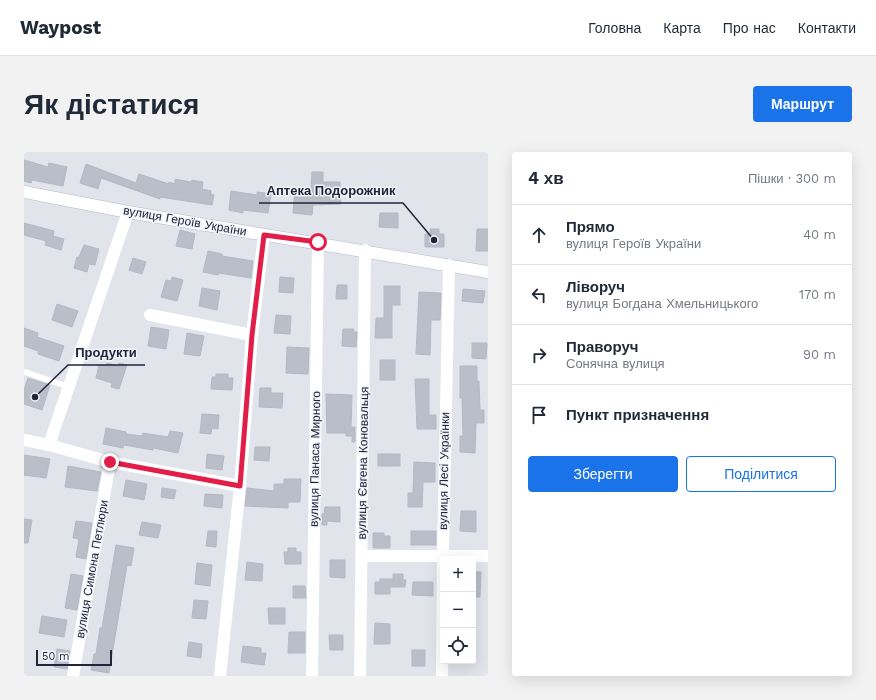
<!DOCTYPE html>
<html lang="uk">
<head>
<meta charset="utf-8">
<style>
	body { margin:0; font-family:"Work Sans",sans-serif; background:#f2f2f3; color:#1f2937 }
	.controls { position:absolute; right:12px; bottom:12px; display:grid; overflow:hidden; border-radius:4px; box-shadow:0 4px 16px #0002 }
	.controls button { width:36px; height:36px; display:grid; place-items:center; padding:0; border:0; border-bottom:1px solid #e0e1e3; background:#fff; color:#1f2937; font:20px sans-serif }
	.scale { position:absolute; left:12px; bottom:10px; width:76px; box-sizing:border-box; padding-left:4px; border:2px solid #21253c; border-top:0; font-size:11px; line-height:14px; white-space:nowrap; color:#21253c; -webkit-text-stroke:3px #f1f4f8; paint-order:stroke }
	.stop { position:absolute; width:12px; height:12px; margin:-9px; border:3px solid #e11d48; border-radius:50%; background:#fff }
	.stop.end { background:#e11d48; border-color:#fff; box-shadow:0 1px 4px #0008 }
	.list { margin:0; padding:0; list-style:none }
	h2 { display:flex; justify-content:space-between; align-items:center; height:52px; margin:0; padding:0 16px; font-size:17px }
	h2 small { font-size:13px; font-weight:400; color:#747a83 }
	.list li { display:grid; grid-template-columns:26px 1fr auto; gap:12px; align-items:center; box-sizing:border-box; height:60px; padding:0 16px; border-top:1px solid #e0e1e3 }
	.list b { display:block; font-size:15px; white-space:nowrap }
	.list p { margin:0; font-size:13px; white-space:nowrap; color:#747a83 }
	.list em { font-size:13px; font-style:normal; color:#747a83 }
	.actions { display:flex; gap:8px; padding:12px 16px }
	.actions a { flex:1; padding:9px 0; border:1px solid #1a73e8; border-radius:4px; text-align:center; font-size:14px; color:#1a73e8 }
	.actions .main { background:#1a73e8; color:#fff }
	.icon { flex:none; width:22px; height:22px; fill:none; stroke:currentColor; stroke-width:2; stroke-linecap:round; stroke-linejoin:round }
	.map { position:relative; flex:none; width:464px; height:524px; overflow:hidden; border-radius:4px }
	header { display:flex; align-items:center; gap:24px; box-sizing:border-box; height:56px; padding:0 20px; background:#fff; border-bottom:1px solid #e0e1e3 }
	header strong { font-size:19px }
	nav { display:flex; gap:22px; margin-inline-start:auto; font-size:14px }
	.intro { display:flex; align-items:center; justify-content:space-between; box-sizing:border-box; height:96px; padding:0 24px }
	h1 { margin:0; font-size:28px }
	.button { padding:10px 18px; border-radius:4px; background:#1a73e8; color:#fff; font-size:14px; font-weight:700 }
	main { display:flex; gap:24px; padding:0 24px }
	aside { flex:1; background:#fff; border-radius:4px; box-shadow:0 4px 16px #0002 }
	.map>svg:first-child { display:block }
	.building { fill:#b9bec9; stroke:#b3b8c5 }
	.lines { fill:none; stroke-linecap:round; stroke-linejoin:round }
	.secondary-casing { stroke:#b4b9cb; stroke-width:13 }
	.lane { stroke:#fff; stroke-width:6 }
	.street { stroke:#fff; stroke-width:12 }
	.secondary { stroke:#fff; stroke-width:12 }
	.route { stroke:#e11d48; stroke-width:5 }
	.labels { text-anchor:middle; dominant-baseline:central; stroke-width:3; stroke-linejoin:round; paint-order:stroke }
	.street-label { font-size:12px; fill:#21253c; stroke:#f1f4f8 }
	.leader { fill:none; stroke:#21253c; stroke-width:1.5 }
	.callout-dot { fill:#21253c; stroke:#f1f4f8; stroke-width:1.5 }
	.callout-label { font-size:13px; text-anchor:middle; font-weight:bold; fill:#21253c; stroke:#f1f4f8; stroke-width:3; stroke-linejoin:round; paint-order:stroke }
</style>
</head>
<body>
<header>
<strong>Waypost</strong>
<nav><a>Головна</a><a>Карта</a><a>Про нас</a><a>Контакти</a></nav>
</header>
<div class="intro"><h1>Як дістатися</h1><a class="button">Маршрут</a></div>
<main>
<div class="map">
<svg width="464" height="524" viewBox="0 0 464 524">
	<rect width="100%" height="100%" fill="#e1e4eb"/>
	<!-- building -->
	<g class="building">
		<path d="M0,8L24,15L25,11L43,15L39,34L8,28L7,31L0,29Z"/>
		<path d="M62,12L112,31L115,22L145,32V30L151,32V27L167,30L168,28L179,30L178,37L187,39V42L190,43L188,53L136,45V47L77,26L74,37L56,31Z"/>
		<path d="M288,20H299V30H316L317,52L289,53L288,63L269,61L271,36L287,38Z"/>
		<path d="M207,39L233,43V40L247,42L244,61L219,58V61L205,58Z"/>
		<path d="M356,61H374V76L355,75Z"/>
		<path d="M0,71L30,79L29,84L40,87L37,98L21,93L22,89L0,83Z"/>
		<path d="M406,77H415V82H420V95H401V82H406Z"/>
		<path d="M453,77H464V99H452Z"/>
		<path d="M156,78L171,82L168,97L152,94Z"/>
		<path d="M60,93L75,97L71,113L65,112L63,120L50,116L53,105H55Z"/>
		<path d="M184,99L198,102V104L229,109L227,126L195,121L194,123L179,120Z"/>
		<path d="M109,106L122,110L118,122L105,118Z"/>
		<path d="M148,125L159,128L153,149L137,145L142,128L147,129Z"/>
		<path d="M256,125L270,126L269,141L255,140Z"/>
		<path d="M313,133H323V147H312Z"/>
		<path d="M360,134H376V153H368V186H351L352,166H360Z"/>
		<path d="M178,136L196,139L193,158L175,154Z"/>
		<path d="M439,137L461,139L459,151L438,149Z"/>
		<path d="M395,140L417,141L416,168H407L406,203L392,202Z"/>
		<path d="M33,152L54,159L48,175L28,168Z"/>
		<path d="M252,163L267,164L266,182L250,181Z"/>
		<path d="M127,175L145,178L142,197L124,194Z"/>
		<path d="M0,176L14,181L13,185L40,194L35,209L14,202V199L0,194Z"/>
		<path d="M319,177H330L329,180H333L332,195L318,194Z"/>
		<path d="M163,181L180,184L176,204L160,202Z"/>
		<path d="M448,191H463L462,207L448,206Z"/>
		<path d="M263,195L285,196L284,222L262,221Z"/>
		<rect x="356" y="208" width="15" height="20"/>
		<path d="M83,211L94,214L95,211L103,213L95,237L87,235L88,231L72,226L75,213L82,214Z"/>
		<path d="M436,214H453V229H455L456,258H460V271H452L451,301L436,300V284H439L438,246H436Z"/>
		<path d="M192,222H204V226H209L208,238L187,237L188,225H192Z"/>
		<path d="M4,226L26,233L18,258L0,252V238Z"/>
		<path d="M391,227H405V263H412V277H393Z"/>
		<path d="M236,236H247V241H259L258,256L235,255Z"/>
		<path d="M302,242L328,243L327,275H331V290H328V284H322V281H303Z"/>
		<path d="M178,262L195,263L194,277L188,276L187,282L176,281Z"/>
		<path d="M82,276L102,280V282L118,284L119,281L144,285L146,279L159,281L154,301L129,296V298L100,293L99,296L79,292Z"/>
		<path d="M231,295H246L245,309L230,308Z"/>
		<path d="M183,302L200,304L198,318L182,316Z"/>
		<rect x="354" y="302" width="22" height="12"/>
		<path d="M0,303L26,307L22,326L0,323Z"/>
		<path d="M390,310L411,311V330H399L398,355H384V341H389Z"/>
		<path d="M44,314L77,320L73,339L41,335Z"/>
		<path d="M260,327H277L276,350H264V356L221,354L223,336L250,339V332H260Z"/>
		<path d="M102,328L123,332L120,348L99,344Z"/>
		<path d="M138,336L152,338L150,347L137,345Z"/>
		<path d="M181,342L199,343L198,356L180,354Z"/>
		<path d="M301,355H316V370L303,369V373H298V362H300Z"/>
		<path d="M437,359H452V380L436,379Z"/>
		<path d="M0,367L8,368L4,391H0Z"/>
		<path d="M52,369L68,371L62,407L52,405L55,387L49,386Z"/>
		<path d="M118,370L137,373L134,386L115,383Z"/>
		<path d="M184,379H193L192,395L182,394Z"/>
		<rect x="387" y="379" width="25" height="14"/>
		<path d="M349,381H360V384H366V396H349Z"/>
		<path d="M92,393L110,396L107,414L103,413L85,521L67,518L70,502H72L76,476H78Z"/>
		<path d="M264,396H272V400H277V412H261L260,400H264Z"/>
		<path d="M306,408H321V426L306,425Z"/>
		<path d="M223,410L239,412L238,429L221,428Z"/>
		<path d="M173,411L188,413L186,434L171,432Z"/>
		<path d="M449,420H457L456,445H449Z"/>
		<path d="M47,422L59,424L53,458L41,456Z"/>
		<path d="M369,422H379V428H382L381,435H366V442H351V430H356V427H369Z"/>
		<path d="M389,430H409V444L388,443Z"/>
		<path d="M269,434H281L282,446H269Z"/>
		<path d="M170,448L184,449L182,467L168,466Z"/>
		<path d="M244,456H261V472H245Z"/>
		<path d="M18,464L43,468L40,485L15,481Z"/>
		<path d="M351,471L366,472V492H350Z"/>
		<path d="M265,480H281V501H264Z"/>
		<path d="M305,483H319V498H306Z"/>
		<path d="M165,490L178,492L177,506L163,504Z"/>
		<path d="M219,494L237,496V501H242L240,513L217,510Z"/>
		<path d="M33,497L46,499L43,517L30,515Z"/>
		<rect x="388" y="498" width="13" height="16"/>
	</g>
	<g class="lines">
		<defs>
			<path id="secondary" d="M0,40L104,60L464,120"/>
		</defs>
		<!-- secondary casing -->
		<use href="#secondary" class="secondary-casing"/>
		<!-- lane -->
		<path class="lane" d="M1,220L45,235"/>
		<!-- street -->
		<g class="street">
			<path d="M126,163L228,183"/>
			<path d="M0,288L25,293L86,310L216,334"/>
			<path d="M25,293L104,60"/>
			<path d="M338,404H464"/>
			<path d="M49,524L86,310"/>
			<path d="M196,524L216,334L228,183L240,83"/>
			<path d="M288,524L294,91"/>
			<path d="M336,524L341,98"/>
			<path d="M418,524L419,403L425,113"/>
		</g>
		<!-- secondary -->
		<use href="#secondary" class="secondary"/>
	</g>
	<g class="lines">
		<!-- route -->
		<path class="route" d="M86,310L216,334L228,183L240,83L294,90"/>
	</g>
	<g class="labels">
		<!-- street labels -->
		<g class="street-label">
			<text transform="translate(161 69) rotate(10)">вулиця Героїв України</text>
			<text transform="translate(291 307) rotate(-89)">вулиця Панаса Мирного</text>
			<text transform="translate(339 311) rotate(-89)">вулиця Євгена Коновальця</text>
			<text transform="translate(420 319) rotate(-89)">вулиця Лесі Українки</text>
			<text transform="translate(68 417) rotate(-80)">вулиця Симона Петлюри</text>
		</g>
	</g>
	<!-- callouts -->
	<path class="leader" d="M410 88L379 51H235M11 245L44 213H121"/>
	<g class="callout-dot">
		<circle cx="410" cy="88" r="4"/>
		<circle cx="11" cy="245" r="4"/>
	</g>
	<g class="callout-label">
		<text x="307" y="43">Аптека Подорожник</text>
		<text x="82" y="205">Продукти</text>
	</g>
</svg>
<div class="controls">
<button>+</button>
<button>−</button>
<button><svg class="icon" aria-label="locate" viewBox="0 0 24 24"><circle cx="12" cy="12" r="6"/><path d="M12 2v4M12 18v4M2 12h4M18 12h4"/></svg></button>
</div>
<div class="scale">50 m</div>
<div class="stop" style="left:294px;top:90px"></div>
<div class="stop end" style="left:86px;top:310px"></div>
</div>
<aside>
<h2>4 хв<small>Пішки · 300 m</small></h2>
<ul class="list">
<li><svg class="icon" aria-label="ahead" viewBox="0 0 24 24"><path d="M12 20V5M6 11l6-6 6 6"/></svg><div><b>Прямо</b><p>вулиця Героїв України</p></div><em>40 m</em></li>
<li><svg class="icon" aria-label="left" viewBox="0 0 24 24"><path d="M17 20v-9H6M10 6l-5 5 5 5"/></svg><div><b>Ліворуч</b><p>вулиця Богдана Хмельницького</p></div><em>170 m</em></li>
<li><svg class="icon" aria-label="right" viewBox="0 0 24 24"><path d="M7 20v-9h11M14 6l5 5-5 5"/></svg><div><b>Праворуч</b><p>Сонячна вулиця</p></div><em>90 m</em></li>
<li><svg class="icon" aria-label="arrive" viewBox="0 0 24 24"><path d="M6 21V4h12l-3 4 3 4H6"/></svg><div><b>Пункт призначення</b></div></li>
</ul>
<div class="actions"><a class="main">Зберегти</a><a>Поділитися</a></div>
</aside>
</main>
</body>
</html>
